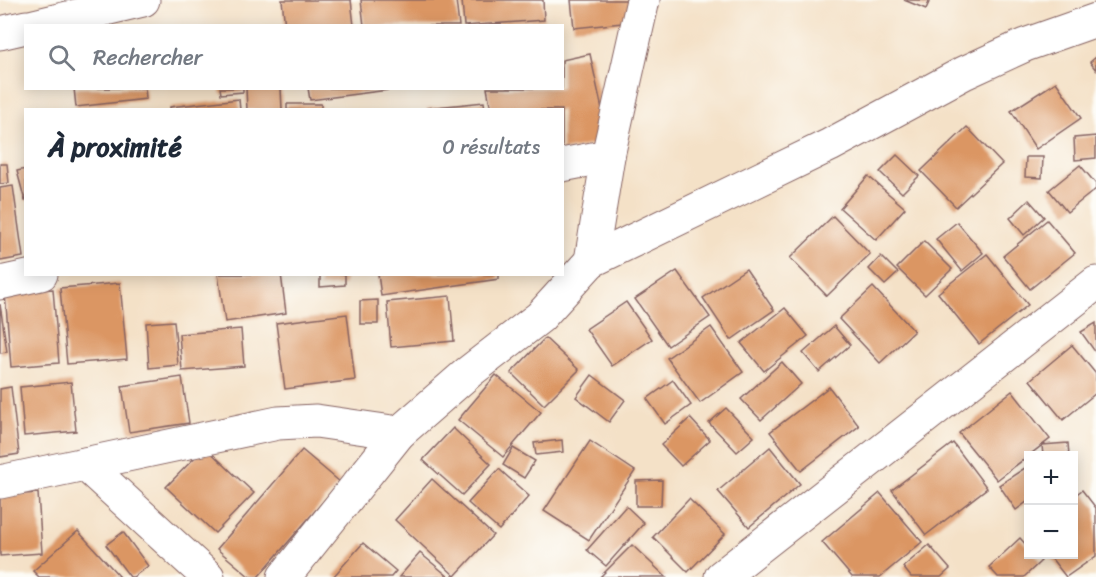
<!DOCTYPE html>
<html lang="fr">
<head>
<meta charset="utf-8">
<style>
	body { margin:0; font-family:Sriracha,sans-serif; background:#f6f6f7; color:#1f2937 }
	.controls { position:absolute; right:18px; bottom:18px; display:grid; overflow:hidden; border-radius:0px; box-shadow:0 3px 15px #0003 }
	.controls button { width:54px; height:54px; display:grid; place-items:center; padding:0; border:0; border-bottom:2px solid #e0e1e3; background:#fff; color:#1f2937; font:30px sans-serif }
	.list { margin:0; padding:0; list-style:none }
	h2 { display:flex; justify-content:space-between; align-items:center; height:78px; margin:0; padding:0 24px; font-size:26px }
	h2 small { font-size:20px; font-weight:400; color:#747a83 }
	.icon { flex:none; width:33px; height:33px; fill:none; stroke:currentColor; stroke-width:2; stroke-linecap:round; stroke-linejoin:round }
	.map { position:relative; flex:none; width:1096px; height:577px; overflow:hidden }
	.search { position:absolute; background:#fff; box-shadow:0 3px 15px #0003; left:24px; top:24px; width:540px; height:66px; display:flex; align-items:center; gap:15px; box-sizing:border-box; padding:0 21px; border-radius:0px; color:#747a83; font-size:22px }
	.panel { position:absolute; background:#fff; box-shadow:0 3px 15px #0003; left:24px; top:108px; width:540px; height:168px; border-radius:0px }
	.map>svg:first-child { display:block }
	.building { fill:#db9664 }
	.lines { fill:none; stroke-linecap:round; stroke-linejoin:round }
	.minor-casing { stroke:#866362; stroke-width:35 }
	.minor { stroke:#fff; stroke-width:33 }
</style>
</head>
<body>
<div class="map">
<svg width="1096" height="577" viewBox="0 0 1096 577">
	<rect width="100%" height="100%" fill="#fdfcf7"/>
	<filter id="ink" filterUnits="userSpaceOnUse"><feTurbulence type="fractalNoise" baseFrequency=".0167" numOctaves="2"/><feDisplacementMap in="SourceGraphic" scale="12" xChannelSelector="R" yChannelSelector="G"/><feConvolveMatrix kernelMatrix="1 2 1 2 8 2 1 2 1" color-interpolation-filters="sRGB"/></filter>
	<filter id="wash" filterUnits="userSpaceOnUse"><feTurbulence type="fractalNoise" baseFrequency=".008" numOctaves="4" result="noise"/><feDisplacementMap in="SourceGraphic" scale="24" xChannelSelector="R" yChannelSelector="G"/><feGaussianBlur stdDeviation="1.35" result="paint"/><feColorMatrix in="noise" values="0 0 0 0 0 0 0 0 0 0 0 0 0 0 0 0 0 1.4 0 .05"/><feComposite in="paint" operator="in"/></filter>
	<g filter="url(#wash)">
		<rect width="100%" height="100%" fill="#f4e1c7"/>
		<g id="blocks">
			<!-- building -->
			<g class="building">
				<path d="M282,0H351L354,26H285Z"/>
				<path d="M361,0H456L459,26H364Z"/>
				<path d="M462,0H543L544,20L464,26Z"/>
				<path d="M571,0H630L632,22L574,28Z"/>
				<path d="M904,0H930L926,9Z"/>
				<path d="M590,54L609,141L562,151V110H491L487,88H562V60Z"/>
				<path d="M1096,57V70L1090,62Z"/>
				<path d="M1056,82L1081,118L1036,149L1011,111Z"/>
				<path d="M74,88H145L146,99L76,107Z"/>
				<path d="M220,88H243V92L221,94Z"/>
				<path d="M246,88H281L282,110H247Z"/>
				<path d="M308,88H388V90L310,100Z"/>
				<path d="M239,99L240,110H170V107Z"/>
				<path d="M484,102L485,110H427V108Z"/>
				<rect x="287" y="104" width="34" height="6"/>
				<path d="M967,127L1002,164L956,207L921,171Z"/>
				<path d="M1096,136V158L1075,160L1074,138Z"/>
				<path d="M897,155L919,176L902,193L880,172Z"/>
				<path d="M1026,157H1043L1042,178L1025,177Z"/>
				<path d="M0,164H7L9,183L0,184Z"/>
				<path d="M1080,165L1096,184V189L1067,212L1049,190Z"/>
				<path d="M26,169V201H25L17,171Z"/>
				<path d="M868,176L905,208L876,240L840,208Z"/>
				<path d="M13,186L23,257L0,261V188Z"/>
				<path d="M1029,200L1044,217L1024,235L1010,218Z"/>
				<path d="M833,216L870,254L827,296L790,258Z"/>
				<path d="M1047,220L1075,253L1030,289L1003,256Z"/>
				<path d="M957,222L983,253L962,271L936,239Z"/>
				<path d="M924,241L952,269L925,295L897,268Z"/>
				<path d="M987,254L1028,305L979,344L938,293Z"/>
				<path d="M881,256L898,273L885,285L869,269Z"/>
				<path d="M746,269L774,310L731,340L703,298Z"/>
				<path d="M677,271L710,317L668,346L635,299Z"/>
				<path d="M218,274H281L286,313L225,322Z"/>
				<path d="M320,274H345V285L320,287Z"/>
				<path d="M378,274H499V279L381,296Z"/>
				<path d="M120,283L127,359L67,364L60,288Z"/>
				<path d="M873,287L914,331L880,363L839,319Z"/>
				<path d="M53,289L59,363L11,367L5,293Z"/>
				<path d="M450,296L454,341L391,347L387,302Z"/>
				<path d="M378,300V324H360V301Z"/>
				<path d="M626,302L652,339L612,366L586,329Z"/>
				<path d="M0,304L7,352L0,353Z"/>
				<path d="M785,308L808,336L764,371L741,343Z"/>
				<path d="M347,314L355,380L285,389L276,323Z"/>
				<path d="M174,321L178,365L149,368L146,323Z"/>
				<path d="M1096,323V353L1081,332Z"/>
				<path d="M834,326L850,345L819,372L803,353Z"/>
				<path d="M711,327L743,372L700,403L667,358Z"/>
				<path d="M241,329L244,366L182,371L179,334Z"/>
				<path d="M545,338L579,370L544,405L511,373Z"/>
				<path d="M1072,345L1096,374V393L1063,420L1030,380Z"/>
				<path d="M782,362L801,384L761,420L741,399Z"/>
				<path d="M496,375L541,412L503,457L458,420Z"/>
				<path d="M592,375L625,400L609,422L576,397Z"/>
				<path d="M182,377L189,423L129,432L122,386Z"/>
				<path d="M673,380L691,405L665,424L647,399Z"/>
				<path d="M71,382L76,431L24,436L20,387Z"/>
				<path d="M11,387L19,454L0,457V389Z"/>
				<path d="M829,387L859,426L801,471L770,432Z"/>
				<path d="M1012,391L1050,439L997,480L959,433Z"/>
				<path d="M726,408L754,437L737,452L709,423Z"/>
				<path d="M690,418L710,440L681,466L661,445Z"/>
				<path d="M453,428L491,464L462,495L423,460Z"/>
				<path d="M562,440L563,452L536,455L534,443Z"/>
				<path d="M590,441L635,471L589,540L544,511Z"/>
				<path d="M953,443L987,488L926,535L892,490Z"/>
				<path d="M1068,443L1069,456H1043L1042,445Z"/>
				<path d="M205,447L254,493L215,533L166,487Z"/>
				<path d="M770,447L800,484L749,527L718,491Z"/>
				<path d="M513,448L535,461L524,478L503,465Z"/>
				<path d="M302,450L340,482L258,577H250L217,549Z"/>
				<path d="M1028,466V501L1016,510L999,485Z"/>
				<path d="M499,469L529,496L499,530L468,503Z"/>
				<path d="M432,479L493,535L455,576L395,520Z"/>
				<path d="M662,480L661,506H636V481Z"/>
				<path d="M1082,490L1096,508V556L1066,577L1048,554H1074V496Z"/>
				<path d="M38,493L42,553L0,556V496Z"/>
				<path d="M880,493L922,542L880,577H852L822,542Z"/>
				<path d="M689,499L725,534L688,572L653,537Z"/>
				<path d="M626,506L644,523L606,566L587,550Z"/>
				<path d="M78,531L120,577H39L33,571Z"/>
				<path d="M123,532L148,566L133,577H130L106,545Z"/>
				<path d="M1020,538L1028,547V554H1035L1041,561L1024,577H998L989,567Z"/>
				<path d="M363,543L396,571L391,577H333Z"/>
				<path d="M632,545L666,577H600Z"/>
				<path d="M929,545L950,569L941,577H911L903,567Z"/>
				<path d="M420,553L449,577H399Z"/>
			</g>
		</g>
	</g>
	<g filter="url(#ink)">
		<use href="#blocks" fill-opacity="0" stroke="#866362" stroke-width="1.5"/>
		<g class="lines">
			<defs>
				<g id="minor">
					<path d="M34,26L143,0"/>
					<path d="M0,33L26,27"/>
					<path d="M562,165L608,156"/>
					<path d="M591,261L608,156L643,0"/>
					<path d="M0,283L41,274"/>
					<path d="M85,464L208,577"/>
					<path d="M0,482L278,423L316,421L399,433"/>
					<path d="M284,577L399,433L469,372L540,317L591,261L830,145L964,73L1025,45L1096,20"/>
					<path d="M721,577L1096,283"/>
				</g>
			</defs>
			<!-- minor casing -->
			<use href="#minor" class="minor-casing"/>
			<!-- minor -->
			<use href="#minor" class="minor"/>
		</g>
	</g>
</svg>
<div class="controls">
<button>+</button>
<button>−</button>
</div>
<div class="search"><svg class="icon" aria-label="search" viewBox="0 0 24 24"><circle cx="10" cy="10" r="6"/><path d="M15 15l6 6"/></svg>Rechercher</div>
<section class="panel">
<h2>À proximité<small>0 résultats</small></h2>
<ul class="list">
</ul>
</section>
</div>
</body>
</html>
